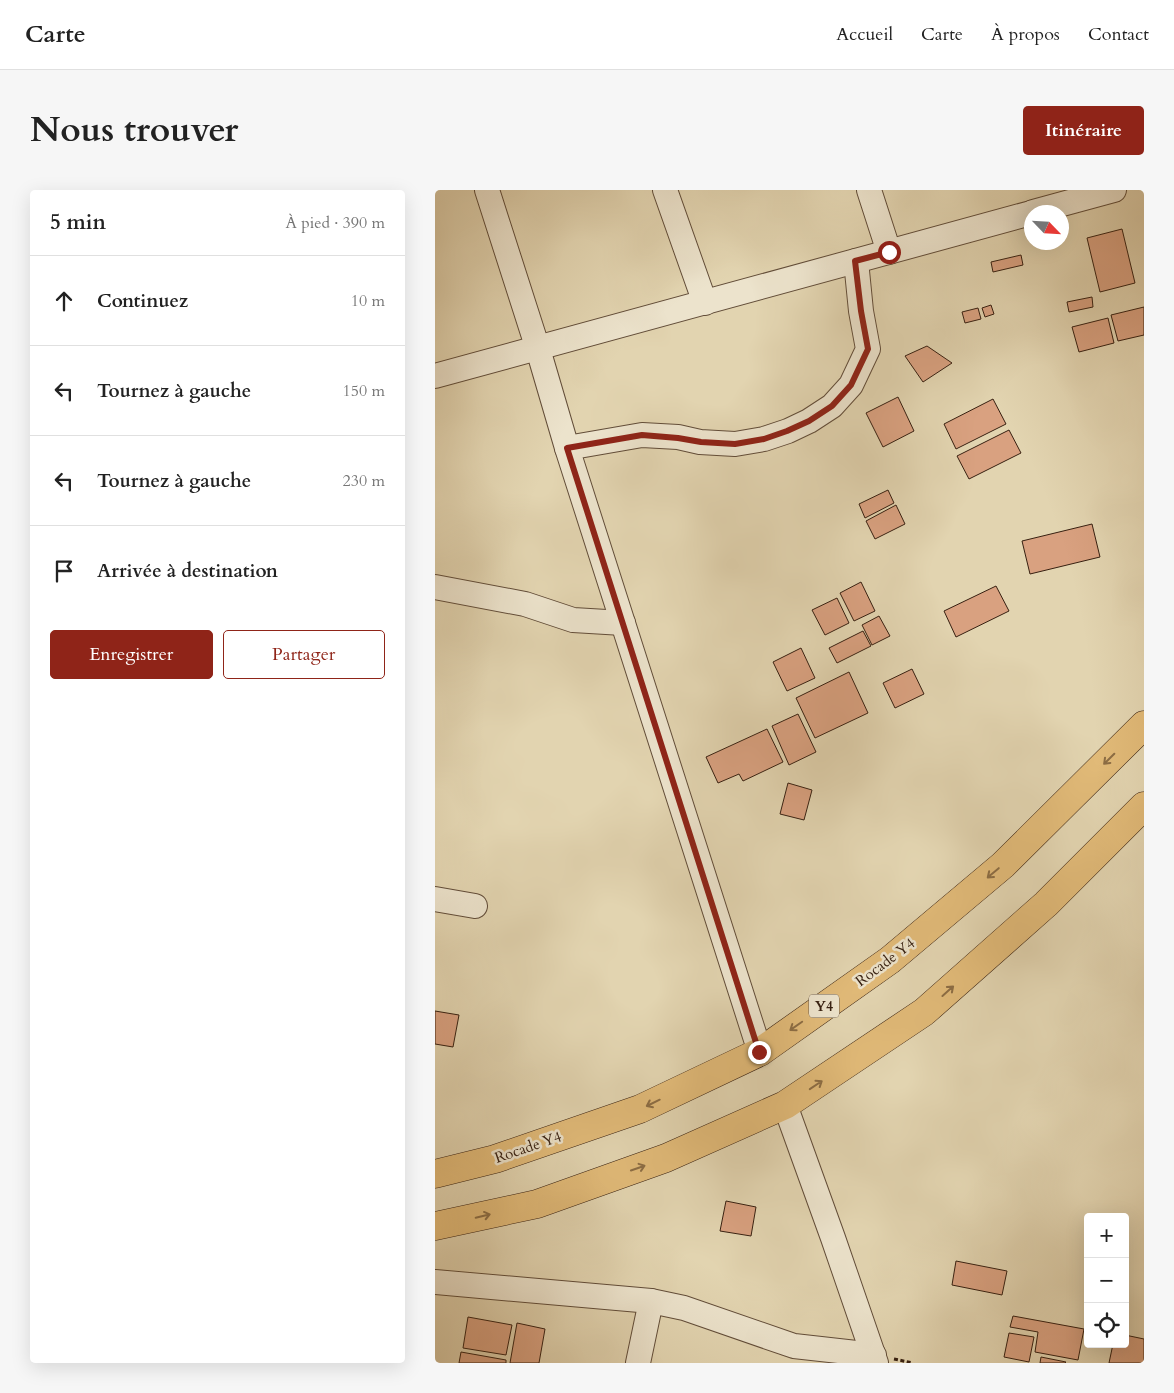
<!DOCTYPE html>
<html lang="fr">
<head>
<meta charset="utf-8">
<style>
	body { margin:0; font-family:Cardo,serif; background:#f6f6f6; color:#222 }
	.controls { position:absolute; right:15px; bottom:15px; display:grid; overflow:hidden; border-radius:5px; box-shadow:0 5px 20px #0002 }
	.controls button { width:45px; height:45px; display:grid; place-items:center; padding:0; border:0; border-bottom:1px solid #e0e0e0; background:#fff; color:#222; font:25px sans-serif }
	.compass { position:absolute; left:589px; top:15px; width:45px; height:45px; border-radius:50%; background:#fff; box-shadow:0 5px 20px #0002; rotate:115deg }
	.stop { position:absolute; width:15px; height:15px; margin:-11px; border:4px solid #8f2418; border-radius:50%; background:#fff }
	.stop.end { background:#8f2418; border-color:#fff; box-shadow:0 1px 5px #0008 }
	.list { margin:0; padding:0; list-style:none }
	h2 { display:flex; justify-content:space-between; align-items:center; height:65px; margin:0; padding:0 20px; font-size:21px }
	h2 small { font-size:16px; font-weight:400; color:#767676 }
	.list li { display:grid; grid-template-columns:32px 1fr auto; gap:15px; align-items:center; box-sizing:border-box; height:90px; padding:0 20px; border-top:1px solid #e0e0e0 }
	.list b { display:block; font-size:19px; white-space:nowrap }
	.list em { font-size:16px; font-style:normal; color:#767676 }
	.actions { display:flex; gap:10px; padding:15px 20px }
	.actions a { flex:1; padding:11px 0; border:1px solid #8f2418; border-radius:5px; text-align:center; font-size:18px; color:#8f2418 }
	.actions .main { background:#8f2418; color:#fff }
	.icon { flex:none; width:28px; height:28px; fill:none; stroke:currentColor; stroke-width:2; stroke-linecap:round; stroke-linejoin:round }
	.map { position:relative; flex:none; width:709px; height:1173px; overflow:hidden; border-radius:5px }
	header { display:flex; align-items:center; gap:30px; box-sizing:border-box; height:70px; padding:0 25px; background:#fff; border-bottom:1px solid #e0e0e0 }
	header strong { font-size:24px }
	nav { display:flex; gap:28px; margin-inline-start:auto; font-size:18px }
	.intro { display:flex; align-items:center; justify-content:space-between; box-sizing:border-box; height:120px; padding:0 30px }
	h1 { margin:0; font-size:35px }
	.button { padding:12px 22px; border-radius:5px; background:#8f2418; color:#fff; font-size:18px; font-weight:700 }
	main { display:flex; gap:30px; padding:0 30px }
	aside { flex:1; background:#fff; border-radius:5px; box-shadow:0 5px 20px #0002 }
	.map>svg:first-child { display:block }
	.building { fill:#d9a180; stroke:#372011 }
	.lines { fill:none; stroke-linecap:round; stroke-linejoin:round }
	.minor-casing { stroke:#624d39; stroke-width:26 }
	.highway-casing { stroke:#372011; stroke-width:29 }
	.path { stroke:#372011; stroke-width:3; stroke-dasharray:4 2.5; stroke-linecap:butt }
	.minor { stroke:#ece3cc; stroke-width:24 }
	.highway { stroke:#e1ba78; stroke-width:28 }
	.oneway { stroke:#8c6d44 }
	.route { stroke:#8f2418; stroke-width:6 }
	.labels { text-anchor:middle; dominant-baseline:central; stroke-width:5; stroke-linejoin:round; paint-order:stroke }
	.shield { fill:#ece3cc; stroke:#6d5a49; stroke-width:1 }
	.shield-label { font-size:14px; font-weight:bold; fill:#372011 }
	.street-label { font-size:15px; fill:#372011; stroke:#ece3cc }
</style>
</head>
<body>
<header>
<strong>Carte</strong>
<nav><a>Accueil</a><a>Carte</a><a>À propos</a><a>Contact</a></nav>
</header>
<div class="intro"><h1>Nous trouver</h1><a class="button">Itinéraire</a></div>
<main>
<aside>
<h2>5 min<small>À pied · 390 m</small></h2>
<ul class="list">
<li><svg class="icon" aria-label="ahead" viewBox="0 0 24 24"><path d="M12 20V5M6 11l6-6 6 6"/></svg><div><b>Continuez</b></div><em>10 m</em></li>
<li><svg class="icon" aria-label="left" viewBox="0 0 24 24"><path d="M17 20v-9H6M10 6l-5 5 5 5"/></svg><div><b>Tournez à gauche</b></div><em>150 m</em></li>
<li><svg class="icon" aria-label="left" viewBox="0 0 24 24"><path d="M17 20v-9H6M10 6l-5 5 5 5"/></svg><div><b>Tournez à gauche</b></div><em>230 m</em></li>
<li><svg class="icon" aria-label="arrive" viewBox="0 0 24 24"><path d="M6 21V4h12l-3 4 3 4H6"/></svg><div><b>Arrivée à destination</b></div></li>
</ul>
<div class="actions"><a class="main">Enregistrer</a><a>Partager</a></div>
</aside>
<div class="map">
<svg width="709" height="1173" viewBox="0 0 709 1173">
	<rect width="100%" height="100%" fill="#e2d4b0"/>
	<filter id="stains"><feTurbulence type="fractalNoise" baseFrequency=".004" numOctaves="4"/><feColorMatrix values="0 0 0 0 .2 0 0 0 0 .09 0 0 0 0 .02 0 0 0 .5 -.17"/></filter>
	<radialGradient id="worn" r=".72"><stop offset=".6" stop-color="#630" stop-opacity="0"/><stop offset="1" stop-color="#630" stop-opacity=".3"/></radialGradient>
	<!-- building -->
	<g class="building">
		<path d="M687,39L700,93L665,102L652,48Z"/>
		<path d="M586,65L588,75L558,82L556,72Z"/>
		<path d="M657,107L658,117L634,122L632,112Z"/>
		<path d="M556,115L559,124L550,127L547,118Z"/>
		<path d="M709,117V145L683,151L676,125Z"/>
		<path d="M543,118L546,129L530,133L527,122Z"/>
		<path d="M673,128L679,153L644,162L637,137Z"/>
		<path d="M492,156L517,173L488,192L470,166Z"/>
		<path d="M463,207L479,241L448,257L431,223Z"/>
		<path d="M558,209L571,234L521,259L509,234Z"/>
		<path d="M574,240L586,263L534,289L522,266Z"/>
		<path d="M453,300L459,313L430,328L424,314Z"/>
		<path d="M461,315L470,334L440,349L431,331Z"/>
		<path d="M657,334L665,367L595,384L587,351Z"/>
		<path d="M426,392L440,421L419,431L405,403Z"/>
		<path d="M561,396L574,421L521,447L509,421Z"/>
		<path d="M402,408L414,433L390,445L377,420Z"/>
		<path d="M444,426L455,446L437,455L427,435Z"/>
		<path d="M428,441L436,456L402,473L394,458Z"/>
		<path d="M366,458L380,488L352,501L338,472Z"/>
		<path d="M477,479L489,504L460,518L448,493Z"/>
		<path d="M414,482L433,523L380,548L361,508Z"/>
		<path d="M363,524L381,562L354,575L337,536Z"/>
		<path d="M332,539L348,572L308,591L304,584L283,593L271,567Z"/>
		<path d="M353,593L377,600L369,630L345,624Z"/>
		<path d="M0,821L24,825L18,857L0,854Z"/>
		<path d="M291,1011L321,1017L316,1046L285,1041Z"/>
		<path d="M521,1071L572,1081L567,1105L517,1095Z"/>
		<path d="M578,1126L649,1139L643,1170L600,1162L603,1142L575,1137Z"/>
		<path d="M33,1127L77,1135L71,1165L28,1158Z"/>
		<path d="M82,1133L110,1139L104,1173H75Z"/>
		<path d="M574,1143L599,1147L594,1172L569,1167Z"/>
		<path d="M690,1145L709,1149V1173H674L678,1154H690Z"/>
		<path d="M26,1162L71,1170V1173H24Z"/>
		<path d="M606,1167L631,1172L630,1173H605Z"/>
	</g>
	<g class="lines">
		<defs>
			<g id="minor">
				<path d="M52,0L103,159L132,258L325,862"/>
				<path d="M230,0L270,113"/>
				<path d="M434,0L454,62"/>
				<path d="M598,22L679,0"/>
				<path d="M0,186L596,23"/>
				<path d="M132,258L207,245L243,247L265,252L300,254L329,249L353,241L374,231L397,216L416,195L433,159L426,121L421,71"/>
				<path d="M0,397L90,414L138,430L188,433"/>
				<path d="M0,709L40,716"/>
				<path d="M350,915L398,1048L441,1173"/>
				<path d="M0,1092L216,1111L249,1118L359,1156L439,1165"/>
				<path d="M203,1173L216,1111"/>
			</g>
			<g id="highway">
				<path d="M0,984L60,969L205,919L325,862L455,770L568,675L709,535"/>
				<path d="M0,1036L102,1014L231,968L350,915L489,822L611,714L709,616"/>
			</g>
		</defs>
		<!-- minor casing -->
		<use href="#minor" class="minor-casing"/>
		<!-- highway casing -->
		<use href="#highway" class="highway-casing"/>
		<!-- path -->
		<path class="path" d="M459,1169L478,1173"/>
		<!-- minor -->
		<use href="#minor" class="minor"/>
		<!-- highway -->
		<use href="#highway" class="highway"/>
	</g>
	<!-- one-way arrows -->
	<defs><path id="oneway-shaft" d="M-6 0H5M1.5-3L5.5 0L1.5 3" fill="none" stroke-width="1.6" stroke-linecap="round" stroke-linejoin="round" transform="scale(1.25)"/></defs>
	<g class="oneway">
		<use href="#oneway-shaft" transform="translate(674 569) rotate(135)"/>
		<use href="#oneway-shaft" transform="translate(558 683) rotate(140)"/>
		<use href="#oneway-shaft" transform="translate(513 801) rotate(-42)"/>
		<use href="#oneway-shaft" transform="translate(361 836) rotate(145)"/>
		<use href="#oneway-shaft" transform="translate(381 895) rotate(-34)"/>
		<use href="#oneway-shaft" transform="translate(218 913) rotate(154)"/>
		<use href="#oneway-shaft" transform="translate(203 978) rotate(-19)"/>
		<use href="#oneway-shaft" transform="translate(48 1026) rotate(-13)"/>
	</g>
	<g class="lines">
		<!-- route -->
		<path class="route" d="M324,862L132,258L207,245L243,248L266,252L300,254L329,249L352,241L374,231L397,216L416,195L433,159L426,121L420,71L454,62"/>
	</g>
	<g class="labels">
		<!-- shield labels -->
		<rect class="shield" x="374" y="804.5" width="30" height="23" rx="4"/>
		<g class="shield-label">
			<text x="389" y="816">Y4</text>
		</g>
		<!-- street labels -->
		<g class="street-label">
			<text transform="translate(450 772) rotate(-37)">Rocade Y4</text>
			<text transform="translate(93 957) rotate(-19)">Rocade Y4</text>
		</g>
	</g>
	<rect width="100%" height="100%" filter="url(#stains)"/>
	<rect width="100%" height="100%" fill="url(#worn)"/>
</svg>
<div class="controls">
<button>+</button>
<button>−</button>
<button><svg class="icon" aria-label="locate" viewBox="0 0 24 24"><circle cx="12" cy="12" r="6"/><path d="M12 2v4M12 18v4M2 12h4M18 12h4"/></svg></button>
</div>
<svg class="compass" viewBox="-18 -18 36 36"><path d="M0-13l5 13h-10z" fill="#e53935"/><path d="M0 13l5-13h-10z" fill="#767676"/></svg>
<div class="stop" style="left:454px;top:62px"></div>
<div class="stop end" style="left:324px;top:862px"></div>
</div>
</main>
</body>
</html>
